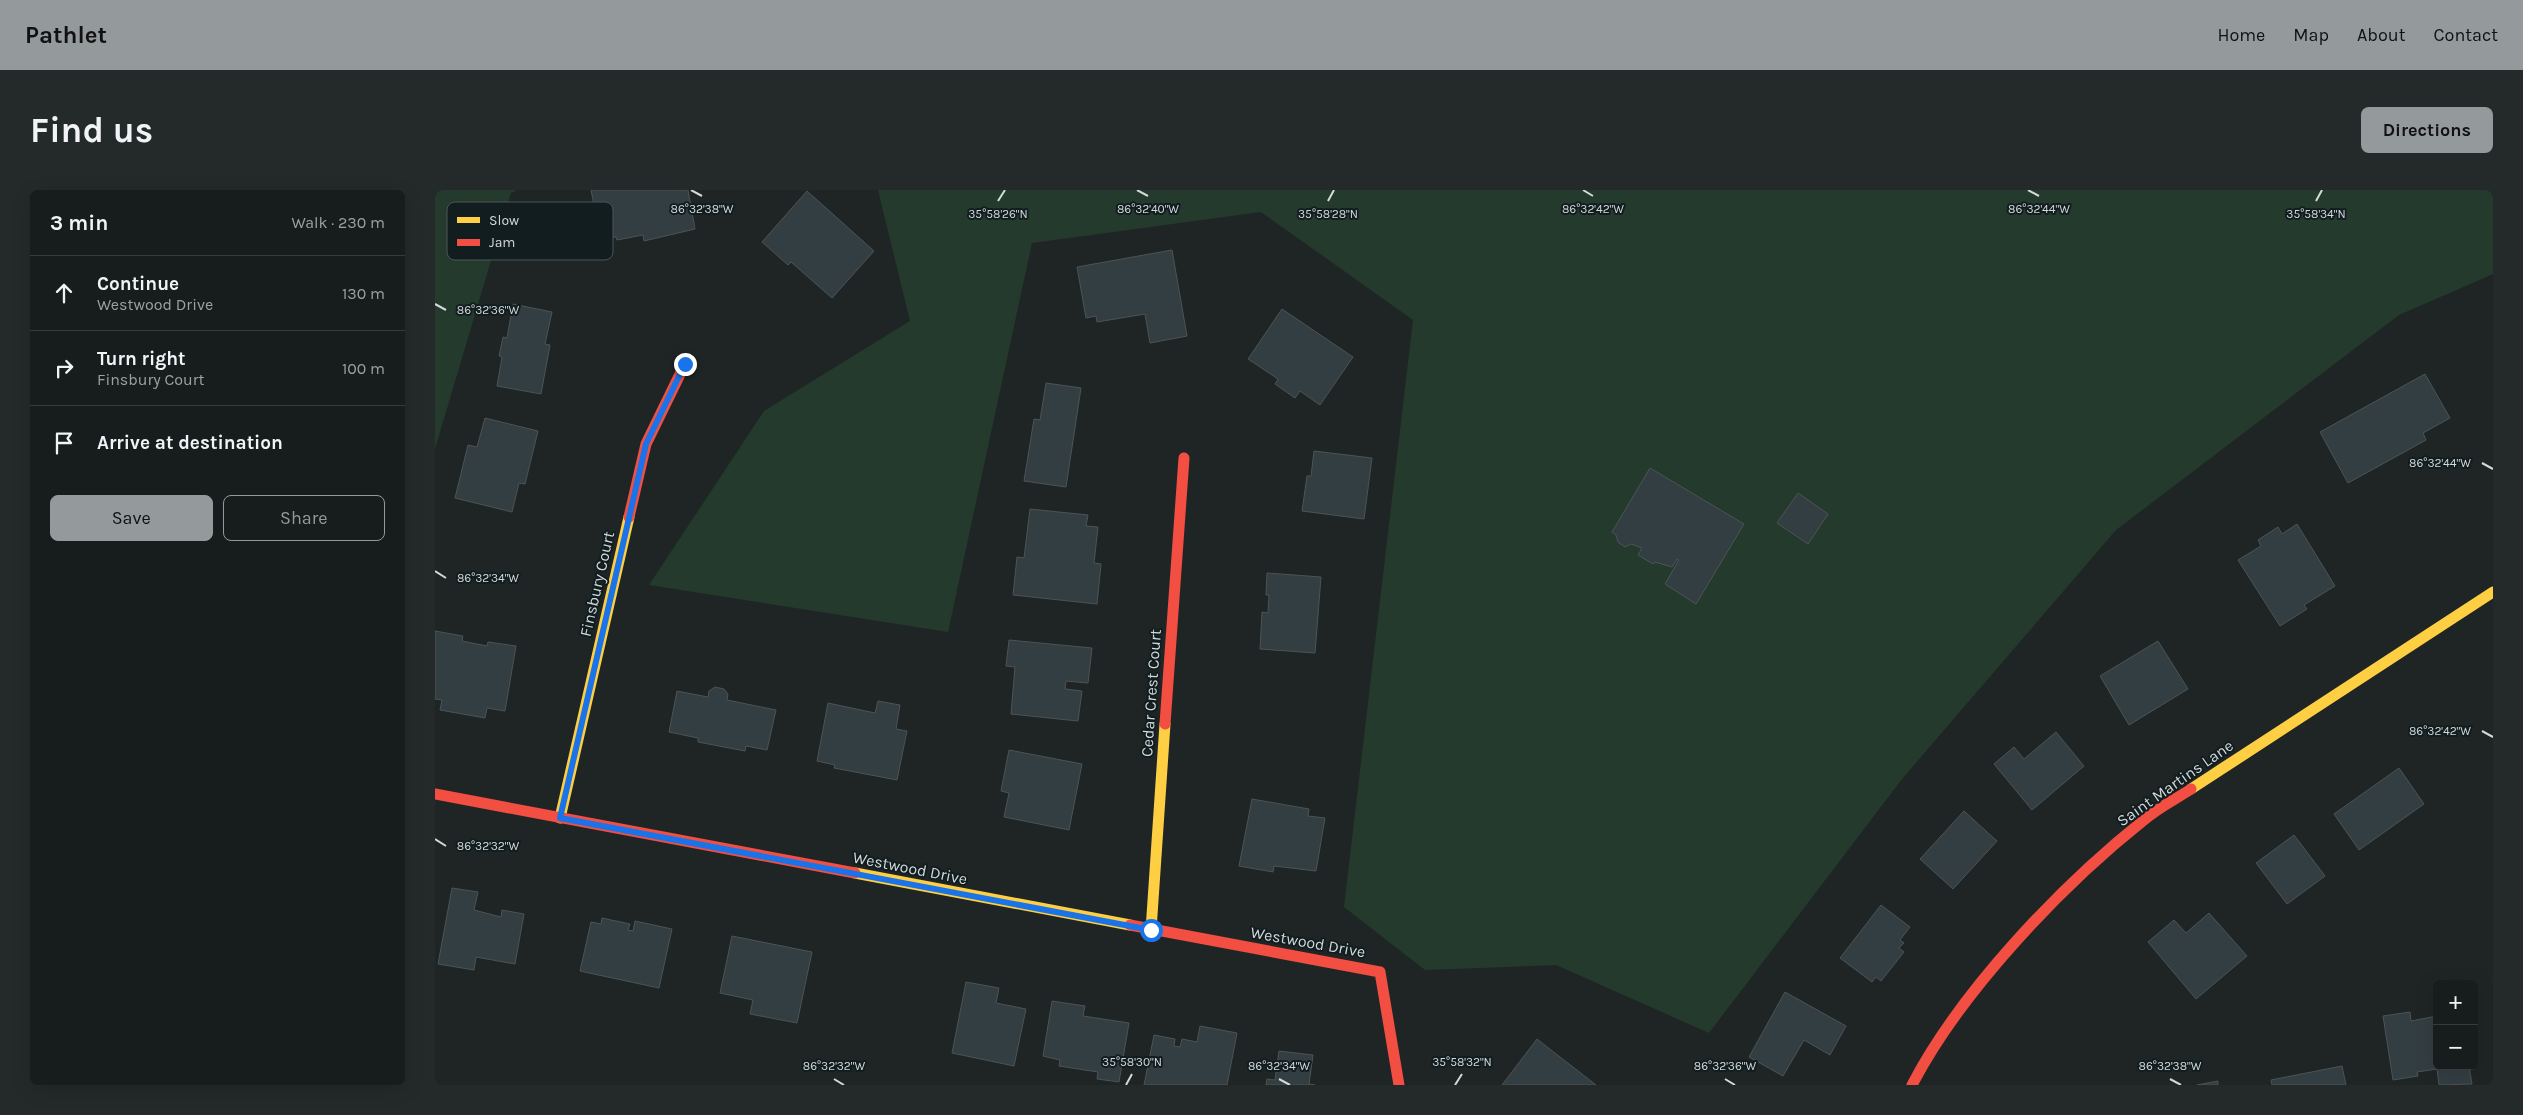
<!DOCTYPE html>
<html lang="en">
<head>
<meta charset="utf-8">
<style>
	body { margin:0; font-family:Karla,sans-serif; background:#242929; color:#f1f3f6 }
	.controls { position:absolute; right:15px; bottom:15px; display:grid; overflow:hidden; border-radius:8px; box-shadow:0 5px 20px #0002 }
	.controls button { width:45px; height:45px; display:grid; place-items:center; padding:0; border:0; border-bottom:1px solid #363a3b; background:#171c1c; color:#f1f3f6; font:25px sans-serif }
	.stop { position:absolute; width:15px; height:15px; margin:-11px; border:4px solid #1a73e8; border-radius:50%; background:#fff }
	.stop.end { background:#1a73e8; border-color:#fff; box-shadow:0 1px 5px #0008 }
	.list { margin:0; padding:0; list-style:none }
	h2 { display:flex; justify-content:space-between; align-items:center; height:65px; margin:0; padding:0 20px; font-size:21px }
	h2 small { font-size:16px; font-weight:400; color:#9ea1a3 }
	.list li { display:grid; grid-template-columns:32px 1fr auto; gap:15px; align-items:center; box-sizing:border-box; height:75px; padding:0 20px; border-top:1px solid #363a3b }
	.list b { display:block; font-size:19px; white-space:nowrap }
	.list p { margin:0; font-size:16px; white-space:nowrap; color:#9ea1a3 }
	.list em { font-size:16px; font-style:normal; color:#9ea1a3 }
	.actions { display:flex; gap:10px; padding:15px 20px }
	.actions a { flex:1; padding:11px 0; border:1px solid #949a9b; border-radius:8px; text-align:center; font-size:18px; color:#949a9b }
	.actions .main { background:#949a9b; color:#111 }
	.icon { flex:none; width:28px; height:28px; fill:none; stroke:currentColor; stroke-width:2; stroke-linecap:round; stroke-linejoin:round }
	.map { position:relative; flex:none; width:2058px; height:895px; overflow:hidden; border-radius:8px }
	header { display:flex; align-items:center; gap:30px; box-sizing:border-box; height:70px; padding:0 25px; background:#949a9b; color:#111 }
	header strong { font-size:24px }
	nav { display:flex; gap:28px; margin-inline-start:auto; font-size:18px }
	.intro { display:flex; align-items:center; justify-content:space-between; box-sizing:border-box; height:120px; padding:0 30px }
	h1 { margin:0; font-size:35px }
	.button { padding:12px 22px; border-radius:8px; background:#949a9b; color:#111; font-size:18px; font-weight:700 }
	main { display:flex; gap:30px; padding:0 30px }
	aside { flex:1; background:#171c1c; border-radius:8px; box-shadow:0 5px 20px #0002 }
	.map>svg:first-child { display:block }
	.green { fill:#243a2d }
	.building { fill:#333e43; stroke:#4e5354 }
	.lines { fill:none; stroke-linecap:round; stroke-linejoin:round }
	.slow { stroke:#ffcf43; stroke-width:11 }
	.jam { stroke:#f24e42; stroke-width:11 }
	.route { stroke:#1a73e8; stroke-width:6 }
	.ticks { fill:none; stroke:#d3d9db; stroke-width:2 }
	.labels { text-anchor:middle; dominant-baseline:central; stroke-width:4; stroke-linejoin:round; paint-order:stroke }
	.street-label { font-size:16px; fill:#d3d9db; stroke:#121d1f }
	.key { fill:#121d1f; stroke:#4c5557; stroke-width:1 }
	.key-label { font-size:14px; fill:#d3d9db }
	.ticks-label { font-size:12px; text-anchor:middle; fill:#d3d9db; stroke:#121d1f; stroke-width:4; stroke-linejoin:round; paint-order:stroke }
</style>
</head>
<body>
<header>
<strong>Pathlet</strong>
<nav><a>Home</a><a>Map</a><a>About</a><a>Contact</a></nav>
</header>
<div class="intro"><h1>Find us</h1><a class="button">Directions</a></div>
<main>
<aside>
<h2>3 min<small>Walk · 230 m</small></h2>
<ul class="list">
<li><svg class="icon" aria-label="ahead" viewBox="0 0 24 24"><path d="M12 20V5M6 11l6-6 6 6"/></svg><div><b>Continue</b><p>Westwood Drive</p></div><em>130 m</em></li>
<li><svg class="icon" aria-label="right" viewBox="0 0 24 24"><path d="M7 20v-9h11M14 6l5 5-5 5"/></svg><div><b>Turn right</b><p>Finsbury Court</p></div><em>100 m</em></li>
<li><svg class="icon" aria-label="arrive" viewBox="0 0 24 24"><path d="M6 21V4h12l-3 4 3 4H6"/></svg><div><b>Arrive at destination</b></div></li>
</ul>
<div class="actions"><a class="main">Save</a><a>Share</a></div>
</aside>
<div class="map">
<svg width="2058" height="895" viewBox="0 0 2058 895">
	<rect width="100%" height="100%" fill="#1f2525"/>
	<!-- green -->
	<g class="green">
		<path d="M0,0H82L76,3L0,259Z"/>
		<path d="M443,0H2058V84L1964,125L1681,340L1467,589L1274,843L1121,775L990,780L909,717L978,130L826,22L597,53L513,442L214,395L329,221L475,131Z"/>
	</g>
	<!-- building -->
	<g class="building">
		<path d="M156,0H253L260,39L209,51L208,45L182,50L181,47L166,50Z"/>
		<path d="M372,1L439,61L397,108L356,72L353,75L327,52Z"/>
		<path d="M737,60L752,146L715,153L710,124L662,132L661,126L651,128L642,77Z"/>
		<path d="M78,114L117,122L110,154L115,155L106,204L62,196L67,167L64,166L68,147L72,148Z"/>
		<path d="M847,119L918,167L885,215L865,201L860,208L840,194L843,189L813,169Z"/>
		<path d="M1990,184L2015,228L1988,243L1991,250L1913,293L1885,242Z"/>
		<path d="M611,193L646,198L631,297L589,291L599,229L605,230Z"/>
		<path d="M50,228L103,241L90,294L84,293L77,322L20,308L33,255L42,257Z"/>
		<path d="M879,261L937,268L929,329L867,321L872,286H876Z"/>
		<path d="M1215,278L1309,334L1261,414L1230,394L1244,370L1242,369L1237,377L1220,372L1218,374L1203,365L1207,358L1196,354L1190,357L1183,352L1181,345L1177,342Z"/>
		<path d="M1363,303L1393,324L1373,354L1342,333Z"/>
		<path d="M595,319L653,325L651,336L663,337L659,373L666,374L662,414L578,405L582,367L589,368Z"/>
		<path d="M1862,334L1900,396L1869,415L1872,419L1845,436L1803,370L1826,356L1823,350L1843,337L1847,344Z"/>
		<path d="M832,383L886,387L880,463L825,459L827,422L833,423L834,405H831Z"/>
		<path d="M0,441L28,446L27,451L52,456L53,452L81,456L70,521L52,518L50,528L5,520L7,510L0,509Z"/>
		<path d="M574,450L657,458L653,493L631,491L630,499L647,501L643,531L576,524L580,477L571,476Z"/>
		<path d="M1723,451L1753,499L1694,535L1665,486Z"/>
		<path d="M280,497L289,499L293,504L292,510L341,520L332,560L311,556L310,561L263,552V548L234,542L242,501L273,507L274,501Z"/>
		<path d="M443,511L465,515L461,539L472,541L462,590L399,578L400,575L382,571L393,513L440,523Z"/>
		<path d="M1621,542L1649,576L1597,620L1559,574L1579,557L1589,569Z"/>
		<path d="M574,560L647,574L634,640L569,627L574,603L566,601Z"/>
		<path d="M1964,578L1989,614L1924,660L1899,624Z"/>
		<path d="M817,609L874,619L873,626L890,628L881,681L839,676L838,682L804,676Z"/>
		<path d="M1529,621L1562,651L1518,699L1485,669Z"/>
		<path d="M1859,645L1890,686L1852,714L1821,673Z"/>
		<path d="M17,698L43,702L39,720L66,727L67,720L89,724L80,774L41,767L39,780L3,774Z"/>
		<path d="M1446,715L1475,737L1465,750L1469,753L1464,758L1469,762L1446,791L1441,787L1437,792L1405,768Z"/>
		<path d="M1774,723L1812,766L1761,809L1713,752L1739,730L1751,743Z"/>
		<path d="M167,728L195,734L193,740L198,741L200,731L237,739L224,798L145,781L156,732L166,734Z"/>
		<path d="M297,746L377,762L362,833L315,824L318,810L285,803Z"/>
		<path d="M531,792L564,798L561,813L591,819L579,876L517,863Z"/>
		<path d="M1350,802L1411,836L1395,865L1369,850L1348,886L1314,867Z"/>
		<path d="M617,811L650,816L648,826L694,833L684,892L662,889L663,882L624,876L625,870L608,866Z"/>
		<path d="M1975,822L1976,831L2002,826V876H2034L2037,894L2004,895L2002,879L1982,882L1983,886L1958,890L1948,826Z"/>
		<path d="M765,836L802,843L792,895H709L719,845L740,849L739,856L745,857L747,849L762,852Z"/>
		<path d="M1102,849L1161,895H1067Z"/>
		<path d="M844,861L878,865L874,894L880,895H831L832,889L840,890Z"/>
		<path d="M1907,876L1911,895H1837L1836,890Z"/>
		<path d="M1783,891V895H1762Z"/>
	</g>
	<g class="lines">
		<!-- slow -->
		<g class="slow">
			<path d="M1756,599L2058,402"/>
			<path d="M125,628L194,327"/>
			<path d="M420,683L695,735"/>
			<path d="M716,740L730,534"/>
		</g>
		<!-- jam -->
		<g class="jam">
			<path d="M194,327L211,254L250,174"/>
			<path d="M730,534L749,268"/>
			<path d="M0,604L420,683"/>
			<path d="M695,735L945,782L964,895"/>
			<path d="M1477,895C1526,801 1626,696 1709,630C1723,618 1741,609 1756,599"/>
		</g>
	</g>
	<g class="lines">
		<!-- route -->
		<path class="route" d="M250,174L211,254L125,628L716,740"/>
	</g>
	<!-- ticks -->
	<path class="ticks" d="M256,0L267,6M702,0L713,6M1148,0L1158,6M1593,0L1604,6M563,11L570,0M893,11L899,0M1881,11L1887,0M0,114L11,120M2047,273L2058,279M0,381L11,388M2047,541L2058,547M0,649L11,656M399,889L409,895M844,889L855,895M1290,889L1300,895M1735,889L1746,895M691,895L697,884M1020,895L1027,884"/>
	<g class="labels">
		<!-- street labels -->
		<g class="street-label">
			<text transform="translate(162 394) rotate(-77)">Finsbury Court</text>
			<text transform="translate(716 503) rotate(-86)">Cedar Crest Court</text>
			<text transform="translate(1740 593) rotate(-35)">Saint Martins Lane</text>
			<text transform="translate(475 678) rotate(11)">Westwood Drive</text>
			<text transform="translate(873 752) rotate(10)">Westwood Drive</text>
		</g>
	</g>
	<!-- legend -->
	<rect x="12" y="12" width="166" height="58" rx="8" class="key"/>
	<rect x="22" y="27" width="23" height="6" fill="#ffcf43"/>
	<rect x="22" y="49" width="23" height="7" fill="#f24e42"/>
	<g class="key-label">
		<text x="54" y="35">Slow</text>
		<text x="54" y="57">Jam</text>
	</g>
	<g class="ticks-label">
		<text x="267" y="23">86°32'38"W</text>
		<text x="1158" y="23">86°32'42"W</text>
		<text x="713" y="23">86°32'40"W</text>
		<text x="1604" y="23">86°32'44"W</text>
		<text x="563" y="28">35°58'26"N</text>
		<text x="893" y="28">35°58'28"N</text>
		<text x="1881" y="28">35°58'34"N</text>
		<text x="53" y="124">86°32'36"W</text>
		<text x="2005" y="277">86°32'44"W</text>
		<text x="53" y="392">86°32'34"W</text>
		<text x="2005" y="545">86°32'42"W</text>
		<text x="53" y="660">86°32'32"W</text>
		<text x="697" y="876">35°58'30"N</text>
		<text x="1027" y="876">35°58'32"N</text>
		<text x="399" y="880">86°32'32"W</text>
		<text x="844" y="880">86°32'34"W</text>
		<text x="1290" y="880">86°32'36"W</text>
		<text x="1735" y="880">86°32'38"W</text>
	</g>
</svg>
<div class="controls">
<button>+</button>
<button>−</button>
</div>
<div class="stop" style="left:716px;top:740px"></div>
<div class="stop end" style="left:250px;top:174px"></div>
</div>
</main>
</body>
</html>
